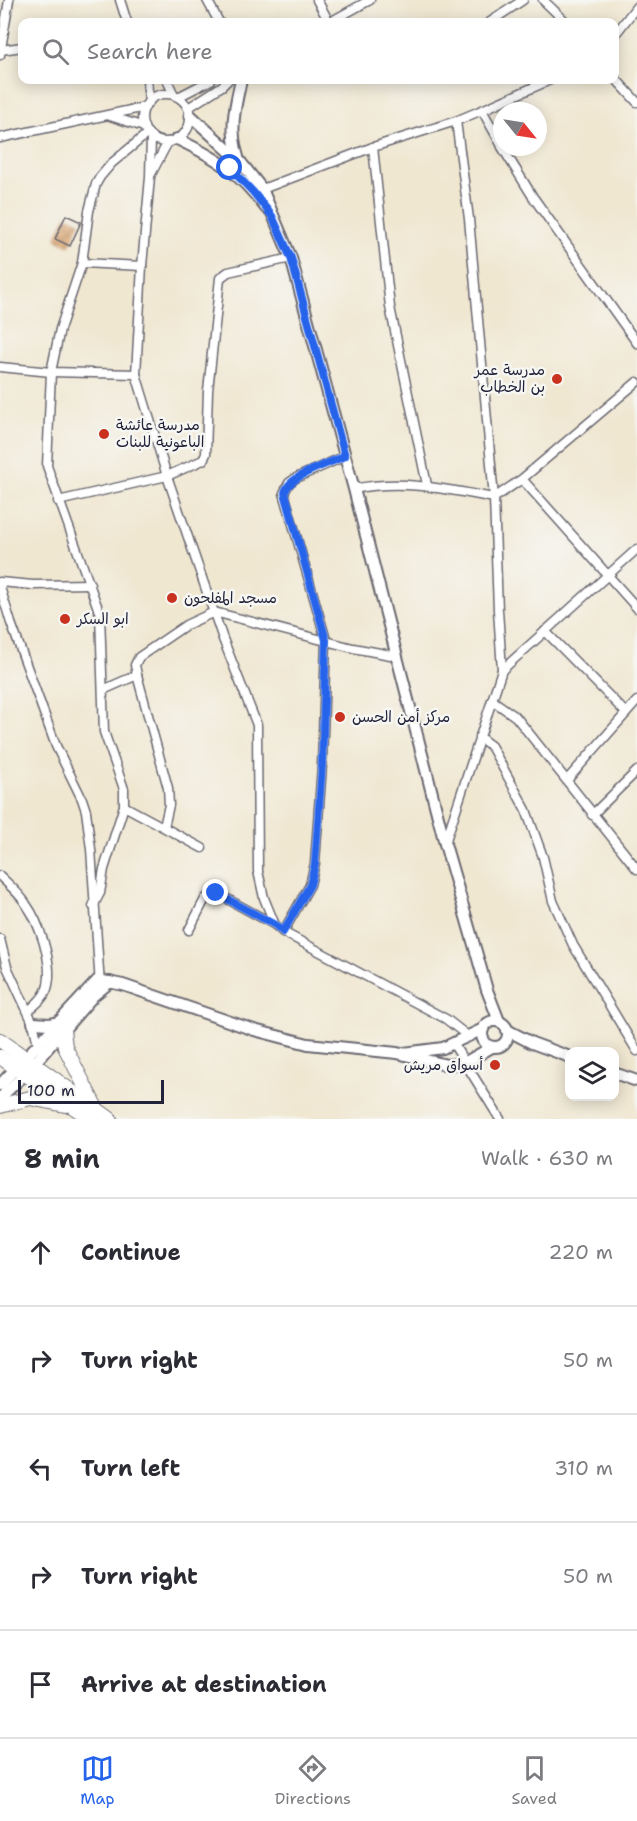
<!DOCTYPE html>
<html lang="en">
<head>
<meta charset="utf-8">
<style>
	body { margin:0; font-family:"Shantell Sans","Playpen Sans Arabic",sans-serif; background:#f2f2f3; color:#2b2b33 }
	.controls { position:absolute; right:18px; bottom:18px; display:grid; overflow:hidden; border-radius:12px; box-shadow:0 3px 15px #0003 }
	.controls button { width:54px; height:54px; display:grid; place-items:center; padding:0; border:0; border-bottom:2px solid #e1e1e2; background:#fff; color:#2b2b33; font:30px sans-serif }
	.compass { position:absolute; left:493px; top:102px; width:54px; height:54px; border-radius:50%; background:#fff; box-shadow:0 3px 15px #0003; rotate:120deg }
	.scale { position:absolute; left:18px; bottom:15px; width:146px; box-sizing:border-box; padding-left:6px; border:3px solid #22223b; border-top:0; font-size:16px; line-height:21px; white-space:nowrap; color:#22223b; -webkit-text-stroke:4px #f6f6f2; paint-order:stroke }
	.stop { position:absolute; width:18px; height:18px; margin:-14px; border:4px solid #2563eb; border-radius:50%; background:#fff }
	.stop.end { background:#2563eb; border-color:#fff; box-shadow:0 2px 6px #0008 }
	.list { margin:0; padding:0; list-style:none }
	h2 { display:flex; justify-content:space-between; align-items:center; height:78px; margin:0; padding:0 24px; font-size:26px }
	h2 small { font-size:20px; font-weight:400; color:#7c7c81 }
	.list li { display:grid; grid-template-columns:39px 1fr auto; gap:18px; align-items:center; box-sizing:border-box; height:108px; padding:0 24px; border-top:2px solid #e1e1e2 }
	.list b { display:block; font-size:22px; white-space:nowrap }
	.list em { font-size:20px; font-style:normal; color:#7c7c81 }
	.icon { flex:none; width:33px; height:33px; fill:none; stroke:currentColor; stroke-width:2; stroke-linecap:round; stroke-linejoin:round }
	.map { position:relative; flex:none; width:637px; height:1119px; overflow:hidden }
	.search { position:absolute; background:#fff; box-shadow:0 3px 15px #0003; left:18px; right:18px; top:18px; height:66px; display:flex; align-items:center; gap:15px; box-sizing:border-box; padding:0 21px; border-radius:12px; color:#7c7c81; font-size:22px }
	.sheet { height:618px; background:#fff }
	nav { display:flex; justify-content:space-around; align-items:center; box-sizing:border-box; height:84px; border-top:2px solid #e1e1e2; background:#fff; font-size:16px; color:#7c7c81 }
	nav a { display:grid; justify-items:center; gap:3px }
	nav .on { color:#2563eb }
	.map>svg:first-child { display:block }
	.building { fill:url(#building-cross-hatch) }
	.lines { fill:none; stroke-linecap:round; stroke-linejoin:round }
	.minor-casing { stroke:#6a6770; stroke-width:11 }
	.tertiary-casing { stroke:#6a6770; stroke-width:14 }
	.primary-casing { stroke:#6a6770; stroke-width:16 }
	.minor { stroke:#fff; stroke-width:8 }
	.tertiary { stroke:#fff; stroke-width:10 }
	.primary { stroke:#fff; stroke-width:14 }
	.route { stroke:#2563eb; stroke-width:8 }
	.poi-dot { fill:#c8321e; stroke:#f6f6f2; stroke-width:2 }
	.labels { text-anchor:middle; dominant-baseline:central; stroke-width:5; stroke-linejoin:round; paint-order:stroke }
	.poi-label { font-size:15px; fill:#22223b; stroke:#f6f6f2; text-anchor:start }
</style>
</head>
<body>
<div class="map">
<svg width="637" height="1119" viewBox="0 0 637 1119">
	<defs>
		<pattern id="building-cross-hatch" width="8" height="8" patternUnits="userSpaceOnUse" patternTransform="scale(1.5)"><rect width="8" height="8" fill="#d69a5f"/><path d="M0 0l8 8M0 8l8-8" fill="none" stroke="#ad7d50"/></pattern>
	</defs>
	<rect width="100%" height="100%" fill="#f6f6f2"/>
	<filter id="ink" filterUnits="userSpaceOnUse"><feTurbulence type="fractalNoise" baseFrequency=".0167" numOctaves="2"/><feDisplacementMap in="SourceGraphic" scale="12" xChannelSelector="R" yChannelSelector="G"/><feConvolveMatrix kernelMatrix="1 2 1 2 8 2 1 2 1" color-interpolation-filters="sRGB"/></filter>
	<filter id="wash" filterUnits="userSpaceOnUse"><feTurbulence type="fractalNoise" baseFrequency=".008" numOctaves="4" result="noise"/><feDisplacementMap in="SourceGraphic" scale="24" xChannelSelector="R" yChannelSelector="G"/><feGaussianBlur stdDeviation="1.35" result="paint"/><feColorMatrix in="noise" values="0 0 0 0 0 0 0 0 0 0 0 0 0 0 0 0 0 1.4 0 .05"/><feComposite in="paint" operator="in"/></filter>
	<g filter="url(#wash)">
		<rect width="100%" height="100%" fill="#f0e7d1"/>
		<g id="blocks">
			<!-- building -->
			<path class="building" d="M66,215L81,222L70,246L55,239Z"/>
		</g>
	</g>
	<g filter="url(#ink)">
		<use href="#blocks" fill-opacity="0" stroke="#6a6770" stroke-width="1.5"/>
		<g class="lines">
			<defs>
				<g id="minor">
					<path d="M120,0L127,22"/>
					<path d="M207,0L219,22"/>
					<path d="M317,0L329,22"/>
					<path d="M543,0L566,22"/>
					<path d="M330,22L370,0"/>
					<path d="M490,22L523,0"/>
					<path d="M614,36L637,6"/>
					<path d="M1,50L22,47"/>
					<path d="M0,55L9,0"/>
					<path d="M614,77L637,102"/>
					<path d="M147,80L149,102"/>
					<path d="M167,80L174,95"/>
					<circle cx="166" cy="118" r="24"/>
					<path d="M178,97L211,80"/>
					<path d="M188,108L222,86L228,80"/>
					<path d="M110,116L144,127"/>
					<path d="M456,121L469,219L494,498L498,610L502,670"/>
					<path d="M151,136L150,177L142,266L136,374L167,476L223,639L257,725L258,871L264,898L275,925L283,932L446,1019L469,1037"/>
					<path d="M0,138L145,107"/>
					<path d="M502,146L482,110L550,80"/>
					<path d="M373,147L390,307L427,485"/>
					<path d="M502,147L533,197L637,343"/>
					<path d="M151,174L168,142"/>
					<path d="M257,191L373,147L456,121L482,110"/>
					<path d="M82,263L142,266"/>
					<path d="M0,367L51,372L136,374"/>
					<path d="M522,479L637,608"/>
					<path d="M354,489C402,479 446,489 494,498L522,479L637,382"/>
					<path d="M58,501L167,476L203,460L206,454L208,391L220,278L228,272L291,258"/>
					<path d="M0,582L33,585L90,584"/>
					<path d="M0,587L11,623L56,746L82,799L86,811L91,849L100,986"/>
					<path d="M545,631L626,713"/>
					<path d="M137,675L168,788L169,805L164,827"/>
					<path d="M103,690L137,675L135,665L139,657L186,625L214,612L353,648L396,656"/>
					<path d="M492,700L516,717L637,869"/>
					<path d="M479,737L491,746L526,810L543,857L553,901L573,945L637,1051"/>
					<path d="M567,780L637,701"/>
					<path d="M124,806L202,848"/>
					<path d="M592,815L637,771"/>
					<path d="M445,843L502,670L637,549"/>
					<path d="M0,876C9,885 20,894 26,904C39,922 53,962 48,985C46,996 37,1004 28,1011"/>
					<path d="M93,906L100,893L104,869L124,806V789L104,732L100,614L47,466L51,372L60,329L82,263L89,211L96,184L100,177L112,163L148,133"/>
					<path d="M189,930L205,899L213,893L220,895L275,925"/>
					<path d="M283,932L310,885L315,863L322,765L326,640L284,493L289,483L296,478L345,456"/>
					<path d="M0,939L7,967L33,1023L39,1048"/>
					<path d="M454,1045L500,1119"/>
				</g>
				<g id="tertiary">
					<path d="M190,115L239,160L262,189L291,258L354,489L445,844L487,990L499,1021"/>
					<path d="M177,139C217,158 239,172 266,208"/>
					<path d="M238,157C229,129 235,107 241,80"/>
					<circle cx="495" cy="1034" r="13"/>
					<path d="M33,1023L50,1024L59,1022"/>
					<path d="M507,1030L532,1043L570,1057"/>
					<path d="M404,1053L443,1048L483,1029"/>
					<path d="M614,1073L637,1081"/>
					<path d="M0,1085L98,980L123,985L254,1030L308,1044L397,1053L447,1065L464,1063L492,1047"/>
					<path d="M0,1098L25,1074L94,995L110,982"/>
				</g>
				<g id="primary">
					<path d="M63,1029L65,1047L96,1108"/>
					<path d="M0,1040L110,1119"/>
					<path d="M0,1057L91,1119"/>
					<path d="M0,1106L30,1098L65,1105"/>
				</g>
			</defs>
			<!-- minor casing -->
			<use href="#minor" class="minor-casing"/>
			<!-- tertiary casing -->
			<use href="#tertiary" class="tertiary-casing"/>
			<!-- primary casing -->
			<use href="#primary" class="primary-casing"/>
			<!-- minor -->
			<use href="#minor" class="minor"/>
			<!-- tertiary -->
			<use href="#tertiary" class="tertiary"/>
			<!-- primary -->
			<use href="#primary" class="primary"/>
		</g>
	</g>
	<g class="lines" filter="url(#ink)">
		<!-- route -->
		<path class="route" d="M216,893L275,925L283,932L310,885L315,864L322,765L326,640L285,493C287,476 330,463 345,456L291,258L272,216L253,192L230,168"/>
	</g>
	<!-- markers -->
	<g class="poi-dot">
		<circle cx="557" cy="379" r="6"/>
		<circle cx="104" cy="434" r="6"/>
		<circle cx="172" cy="598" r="6"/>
		<circle cx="65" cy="619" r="6"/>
		<circle cx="340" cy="717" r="6"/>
		<circle cx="495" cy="1065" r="6"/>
	</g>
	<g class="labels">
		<!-- poi labels -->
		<g class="poi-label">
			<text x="545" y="370" text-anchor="end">مدرسة عمر<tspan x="545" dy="17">بن الخطاب</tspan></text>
			<text x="116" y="425">مدرسة عائشة<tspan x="116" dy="17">الباعونية للبنات</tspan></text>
			<text x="184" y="598">مسجد المفلحون</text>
			<text x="77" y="619">ابو السكر</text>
			<text x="352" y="717">مركز أمن الحسن</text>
			<text x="483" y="1065" text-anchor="end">أسواق مريش</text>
		</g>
	</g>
</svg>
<div class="controls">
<button><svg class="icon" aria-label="layers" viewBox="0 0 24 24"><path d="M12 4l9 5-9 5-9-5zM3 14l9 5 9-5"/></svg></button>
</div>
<svg class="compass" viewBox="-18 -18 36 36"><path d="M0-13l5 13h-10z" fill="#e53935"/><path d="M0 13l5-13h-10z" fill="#7c7c81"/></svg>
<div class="scale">100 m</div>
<div class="stop" style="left:230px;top:168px"></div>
<div class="stop end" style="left:216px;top:893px"></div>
<div class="search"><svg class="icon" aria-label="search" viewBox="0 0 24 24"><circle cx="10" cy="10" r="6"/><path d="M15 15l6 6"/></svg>Search here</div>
</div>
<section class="sheet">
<h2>8 min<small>Walk · 630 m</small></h2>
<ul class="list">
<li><svg class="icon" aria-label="ahead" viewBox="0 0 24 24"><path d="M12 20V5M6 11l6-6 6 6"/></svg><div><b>Continue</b></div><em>220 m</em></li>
<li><svg class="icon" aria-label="right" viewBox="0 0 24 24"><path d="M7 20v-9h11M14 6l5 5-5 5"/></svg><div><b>Turn right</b></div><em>50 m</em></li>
<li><svg class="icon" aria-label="left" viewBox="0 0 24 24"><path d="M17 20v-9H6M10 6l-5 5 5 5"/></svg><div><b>Turn left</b></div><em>310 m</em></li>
<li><svg class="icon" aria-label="right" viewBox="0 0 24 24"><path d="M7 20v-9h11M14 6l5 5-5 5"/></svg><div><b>Turn right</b></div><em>50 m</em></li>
<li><svg class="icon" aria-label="arrive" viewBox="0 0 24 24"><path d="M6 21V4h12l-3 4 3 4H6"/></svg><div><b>Arrive at destination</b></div></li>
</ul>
</section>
<nav>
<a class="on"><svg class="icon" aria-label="map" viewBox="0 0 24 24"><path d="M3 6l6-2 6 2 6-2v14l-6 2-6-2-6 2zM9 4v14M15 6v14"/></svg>Map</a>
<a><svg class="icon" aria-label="directions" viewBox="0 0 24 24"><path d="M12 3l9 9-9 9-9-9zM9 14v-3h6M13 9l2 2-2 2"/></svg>Directions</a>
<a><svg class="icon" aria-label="saved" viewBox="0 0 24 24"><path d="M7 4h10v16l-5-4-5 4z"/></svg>Saved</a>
</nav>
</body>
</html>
